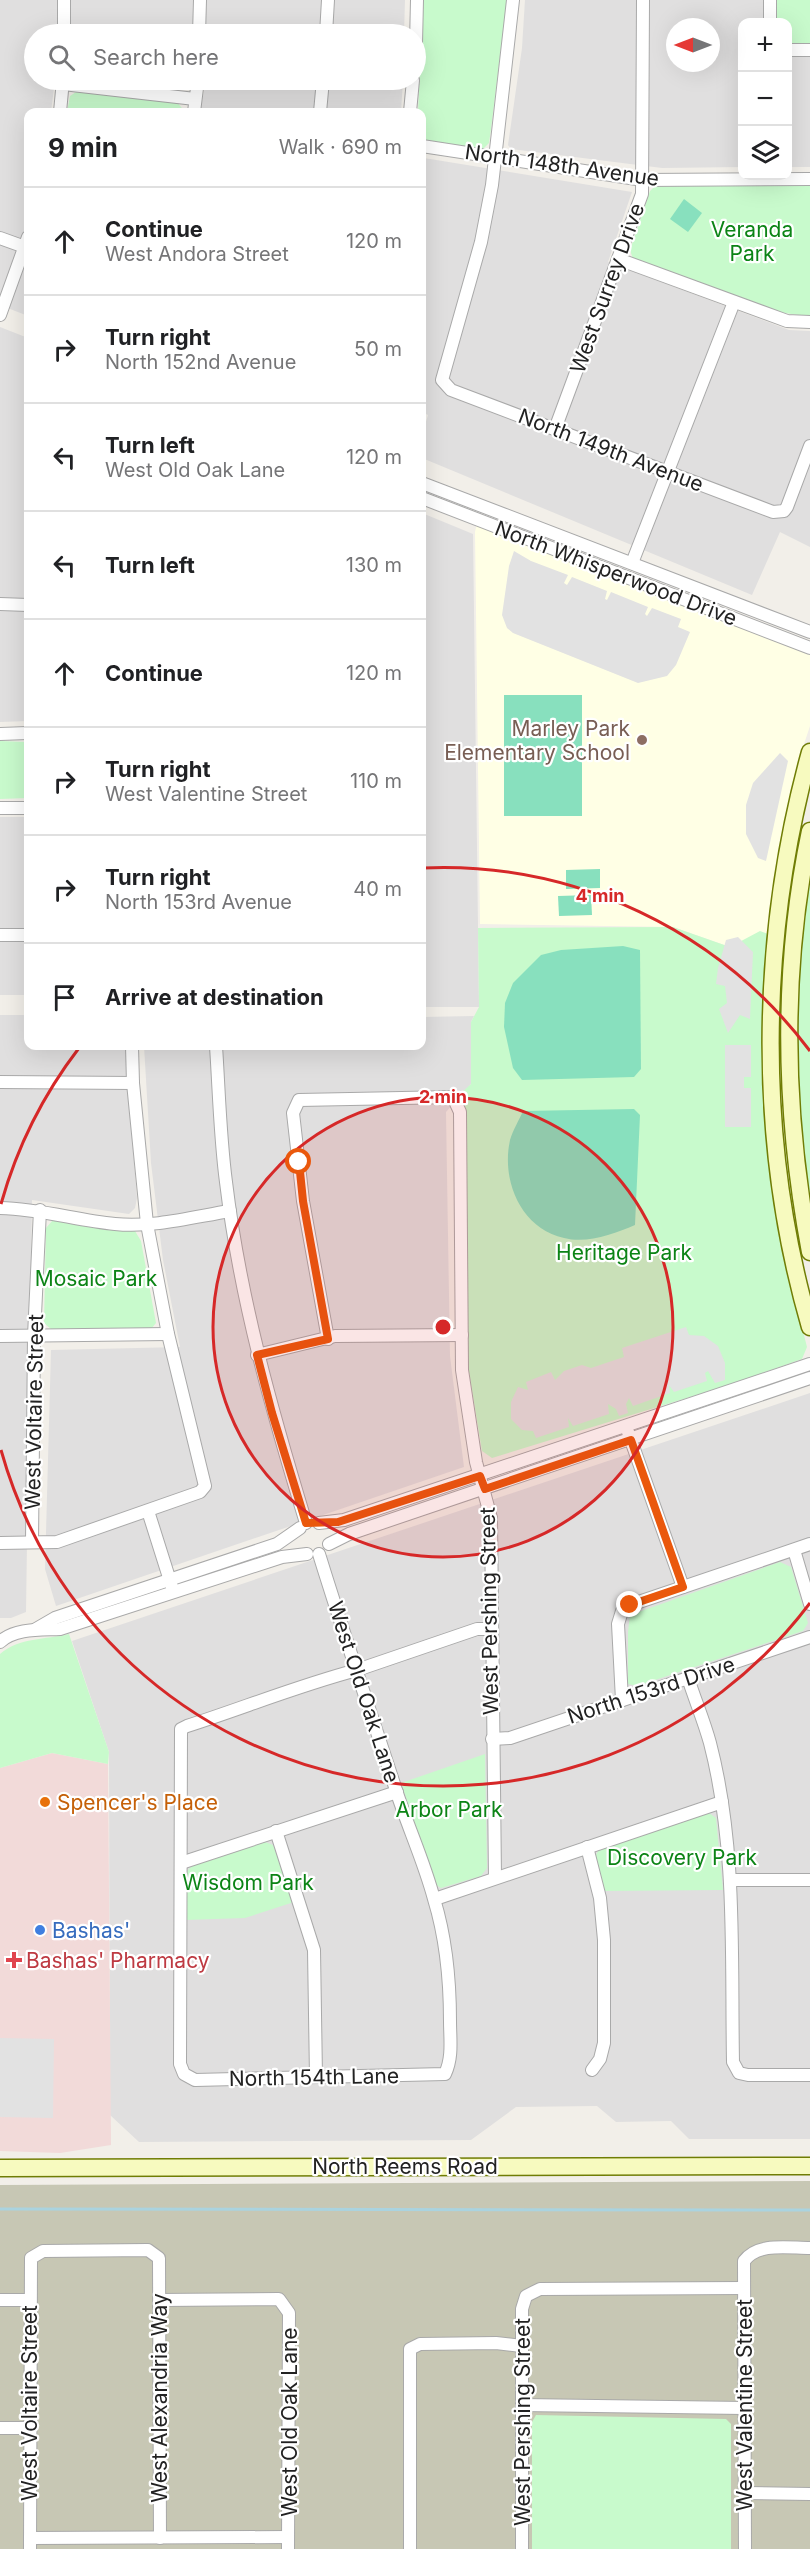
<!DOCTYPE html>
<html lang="en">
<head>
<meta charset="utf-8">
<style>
	body { margin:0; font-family:Inter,sans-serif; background:#f2f2f2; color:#202124 }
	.controls { position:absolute; right:18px; top:18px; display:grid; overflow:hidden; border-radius:12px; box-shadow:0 6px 24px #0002 }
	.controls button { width:54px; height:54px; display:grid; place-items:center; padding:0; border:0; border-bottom:2px solid #e0e0e0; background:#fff; color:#202124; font:30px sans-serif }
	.compass { position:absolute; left:666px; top:18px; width:54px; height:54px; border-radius:50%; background:#fff; box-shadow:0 6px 24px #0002; rotate:270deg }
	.stop { position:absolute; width:18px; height:18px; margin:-14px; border:4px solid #ea580c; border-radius:50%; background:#fff }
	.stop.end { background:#ea580c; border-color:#fff; box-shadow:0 2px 6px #0008 }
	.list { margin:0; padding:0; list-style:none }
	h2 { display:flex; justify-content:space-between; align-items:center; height:78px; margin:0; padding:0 24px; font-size:26px }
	h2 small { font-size:20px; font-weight:400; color:#757577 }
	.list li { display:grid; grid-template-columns:39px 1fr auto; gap:18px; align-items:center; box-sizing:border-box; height:108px; padding:0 24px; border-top:2px solid #e0e0e0 }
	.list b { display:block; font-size:22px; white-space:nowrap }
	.list p { margin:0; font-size:20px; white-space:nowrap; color:#757577 }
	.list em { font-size:20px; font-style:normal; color:#757577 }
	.icon { flex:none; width:33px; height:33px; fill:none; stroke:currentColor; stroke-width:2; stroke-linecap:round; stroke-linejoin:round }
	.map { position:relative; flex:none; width:810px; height:2549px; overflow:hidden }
	.search { position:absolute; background:#fff; box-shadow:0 6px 24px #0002; left:24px; top:24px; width:402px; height:66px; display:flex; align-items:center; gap:15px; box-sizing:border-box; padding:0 21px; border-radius:33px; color:#757577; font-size:22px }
	.panel { position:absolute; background:#fff; box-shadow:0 6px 24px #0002; left:24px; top:108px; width:402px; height:942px; border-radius:12px }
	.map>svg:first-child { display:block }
	.residential { fill:#e0dfdf; fill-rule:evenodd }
	.commercial { fill:#f2dad9 }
	.education { fill:#ffffe5 }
	.construction { fill:#c7c7b4 }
	.park { fill:#c8facc }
	.pitch { fill:#88e0be }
	.parking { fill:#e2e2e2 }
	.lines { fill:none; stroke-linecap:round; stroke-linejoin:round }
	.stream { stroke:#aad3df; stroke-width:3 }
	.street-casing { stroke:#a9a9a9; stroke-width:14 }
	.secondary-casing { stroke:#707d05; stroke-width:19 }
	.street { stroke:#fff; stroke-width:12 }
	.secondary { stroke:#f7fabf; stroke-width:16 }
	.route { stroke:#ea580c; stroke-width:8 }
	.ring { fill:none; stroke:#d62828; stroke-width:3 }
	.education-dot { fill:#8d6e63; stroke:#fff; stroke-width:2 }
	.food-dot { fill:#e8710a; stroke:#fff; stroke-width:2 }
	.shop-dot { fill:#3f7fe0; stroke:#fff; stroke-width:2 }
	.health-dot { fill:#e0444e; stroke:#fff; stroke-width:2 }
	.labels { text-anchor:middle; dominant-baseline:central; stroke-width:4.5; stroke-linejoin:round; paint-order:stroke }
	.street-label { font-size:21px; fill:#222; stroke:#fff }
	.park-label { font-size:21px; fill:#0c8416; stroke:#fff }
	.education-label { font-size:21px; fill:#785e54; stroke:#fff; text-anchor:end }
	.food-label { font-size:21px; fill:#c56008; stroke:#fff; text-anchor:start }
	.shop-label { font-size:21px; fill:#366cbe; stroke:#fff; text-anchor:start }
	.health-label { font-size:21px; fill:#be3a42; stroke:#fff; text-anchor:start }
	.centre { fill:#d62828; stroke:#fff; stroke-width:3 }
	.ring-label { font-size:18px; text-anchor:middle; font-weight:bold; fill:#d62828; stroke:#fff; stroke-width:4.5; stroke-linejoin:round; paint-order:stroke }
</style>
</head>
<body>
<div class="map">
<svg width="810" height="2549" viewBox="0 0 810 2549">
	<rect width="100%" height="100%" fill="#f2efe9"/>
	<!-- residential -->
	<g class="residential">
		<path d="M0,0H405L404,34H34V80H55L51,112H28V316L0,305Z"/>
		<path d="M525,0H810V167H788V22H742V167L662,168L511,149L508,145L522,48ZM675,27H711V63H675Z"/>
		<path d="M192,80H403L401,112H200L206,81Z"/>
		<path d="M424,158L632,192L608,262L789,330L810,331V547L780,532L752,595L422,458V435L428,415L422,412V167Z"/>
		<path d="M0,327L28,338V721L0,722Z"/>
		<path d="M422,513L473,534L479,1007H422Z"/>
		<rect x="0" y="817" width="28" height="178"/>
		<path d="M0,1015H28V1046H125L137,1198L135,1208L129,1214L32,1200L26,1612L11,1618H0Z"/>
		<path d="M474,1016L471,1022V1084L446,1112L450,1356L464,1467L56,1606L45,1569L51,1350L180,1347L163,1260L151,1163L144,1046H422V1017Z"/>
		<path d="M810,1393V2139H689L671,2121L616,2122L597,2106L516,2107L471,2140L139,2142L110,2115L109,1752L72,1641Z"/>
	</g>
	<!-- commercial -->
	<path class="commercial" d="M52,1753L108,1764L111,2145L60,2153L0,2151V1768Z"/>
	<!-- education -->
	<path class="education" d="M477,523L810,654V726L801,753L771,935L730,947L673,927L480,924L475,532Z"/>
	<!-- construction -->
	<path class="construction" d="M810,2181V2549H0V2185Z"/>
	<!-- park -->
	<g class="park">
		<path d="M423,0H507L491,129L489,143L483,149L422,140V112H418Z"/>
		<path d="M776,0H810V43H788V22H775Z"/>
		<path d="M76,92L177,102L185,112H67L70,96Z"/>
		<path d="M656,185H810V316C756,313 685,278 633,259L630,250L650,191Z"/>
		<path d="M0,741L28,742V798L0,799Z"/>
		<path d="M810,879V1199C804,1146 797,1093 797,1039C796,986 802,932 810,879Z"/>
		<path d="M673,927L730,947L760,931L771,935C761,1040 762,1141 781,1245C788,1279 799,1313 807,1347L802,1359L729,1385L492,1458L482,1451L467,1360L465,1112L459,1095L471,1084V1022L479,1007L478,928Z"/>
		<path d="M53,1220L135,1231L141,1241L156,1323L151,1329H51L44,1323L46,1228Z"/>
		<path d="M780,1562L791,1567L808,1623L803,1631L637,1686L628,1684V1632L630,1615Z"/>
		<path d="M69,1634L109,1752L108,1764L52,1753L0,1768V1654C20,1637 45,1640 69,1634Z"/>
		<path d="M485,1754L487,1868L481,1876L441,1888L436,1885L401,1783Z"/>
		<path d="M709,1813L716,1818L723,1890L604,1891L595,1857L599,1849Z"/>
		<path d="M265,1842L273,1845L294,1902L245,1918L185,1920L187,1871L192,1866Z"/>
		<path d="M536,2415L726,2419L731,2424V2549H532V2422Z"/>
	</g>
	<!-- pitch -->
	<g class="pitch">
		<path d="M684,199L702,213L688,232L670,219Z"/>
		<rect x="504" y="695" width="78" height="121"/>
		<path d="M600,869V888L566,889V870Z"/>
		<path d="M591,895L592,915L559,916L558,896Z"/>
		<path d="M623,946L640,950L641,1069L634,1077L522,1080L513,1068L504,1027L505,1003L513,983L541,955L561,950Z"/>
		<path d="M634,1109L640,1115L635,1225C614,1234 587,1244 564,1238C521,1228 501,1181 510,1140C513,1130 519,1120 523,1111Z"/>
	</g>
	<!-- parking -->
	<g class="parking">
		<path d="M514,551L531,561L568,575L564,583L567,585L572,577L607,591L605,599L607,600L611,592L648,607L645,614L647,616L652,608L681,619L678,627L690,632L676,665L667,676L638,683L513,633L507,628L502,615L509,566Z"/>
		<path d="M780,753L788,761L766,861L758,858L746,834V805L753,783Z"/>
		<path d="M738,937L753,952L750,1019L740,1015L728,1033L719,1009L727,1003L725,986L716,984L718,968L726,940Z"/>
		<path d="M751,1045V1077H744V1088H751V1127H725V1045Z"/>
		<path d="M686,1327L689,1335L704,1336L718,1346L725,1363V1380L715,1383L708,1371L705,1373L707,1381L674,1392L669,1385L670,1393L633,1406L629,1398L626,1404L628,1413L619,1416L616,1409L608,1404L609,1414L573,1426L568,1418L569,1427L536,1438L533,1431L522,1430L511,1419V1402L518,1387L528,1390L526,1382L551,1372L555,1380L564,1371L582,1365L591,1368L624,1357L622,1348Z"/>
		<path d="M0,2038L54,2039L53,2118L0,2117Z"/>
	</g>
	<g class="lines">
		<!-- stream -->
		<path class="stream" d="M0,2209L810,2210"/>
		<defs>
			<g id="street">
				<path d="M513,0L492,185L481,242L442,380L451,390L773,512L784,511L787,507L810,446"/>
				<path d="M770,0V22"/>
				<path d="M64,34V0"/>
				<path d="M199,34L200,0"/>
				<path d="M326,34L328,0"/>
				<path d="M416,43L417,0"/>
				<path d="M788,50H810"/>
				<path d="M63,84L195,99"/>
				<path d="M60,112L63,80"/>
				<path d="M194,112L198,80"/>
				<path d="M320,112L323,80"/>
				<path d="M410,112L413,80"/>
				<path d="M422,146L643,180L810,179"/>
				<path d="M0,238L25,247"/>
				<path d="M618,259L787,321L810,322"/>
				<path d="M0,315L28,237"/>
				<path d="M555,429L642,194L643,0"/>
				<path d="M422,483L810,632"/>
				<path d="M422,498L810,648"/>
				<path d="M632,563L734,302"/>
				<path d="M0,604L28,605"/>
				<path d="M0,734L28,733"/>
				<path d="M0,808H28"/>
				<path d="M0,935H28"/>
				<path d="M216,1046C219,1091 220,1137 226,1182C240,1299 272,1411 306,1523"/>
				<path d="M0,1082L133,1083"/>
				<path d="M0,1208C42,1209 75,1220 115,1224C152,1228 193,1217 230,1211"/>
				<path d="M0,1336L168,1334"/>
				<path d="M328,1339L303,1201L293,1113L299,1100L453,1097L460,1112L462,1370L476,1462L491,1518L495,1878"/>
				<path d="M257,1355L335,1336L462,1335"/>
				<path d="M628,1432L683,1587"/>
				<path d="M148,1511L172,1587"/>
				<path d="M319,1523L344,1520L810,1364"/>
				<path d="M32,1542L34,1336L40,1210"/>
				<path d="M0,1543L57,1542L200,1492L205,1486L168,1334L147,1224L133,1083L132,1046"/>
				<path d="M329,1544L349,1534L810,1378"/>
				<path d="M794,1550L810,1604"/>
				<path d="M319,1554C343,1632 370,1710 395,1787C407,1825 424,1861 434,1899C446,1938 450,1980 450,2021C450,2039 453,2057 445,2074L195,2080L184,2074L180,2064L181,1729L187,1726C243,1708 300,1685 357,1670L477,1629H492"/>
				<path d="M36,1629L55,1618L277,1544L300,1528"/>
				<path d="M0,1642C15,1628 41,1630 60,1629L282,1557L307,1554"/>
				<path d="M688,1678C695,1700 704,1721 710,1743C737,1847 731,1956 733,2062L739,2073L748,2075H810"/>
				<path d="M622,1700L618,1624L622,1611L630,1605L810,1544"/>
				<path d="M492,1739L510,1738L810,1637"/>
				<path d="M276,1831L314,1950L316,2077"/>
				<path d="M587,1847L600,1898L604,1940V2043L600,2059L592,2070"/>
				<path d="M181,1863L397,1792"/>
				<path d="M730,1880H810"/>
				<path d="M435,1899L722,1802"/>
				<path d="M0,2300H29"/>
				<path d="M160,2300L279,2299L289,2313L288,2549"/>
				<path d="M522,2405L744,2408"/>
				<path d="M0,2428H29"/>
				<path d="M745,2493L810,2494"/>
				<path d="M30,2538L288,2537"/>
				<path d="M30,2549L31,2258L43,2251L148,2250L159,2258L160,2538"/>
				<path d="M410,2549V2349L420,2344L496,2343L522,2346"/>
				<path d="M522,2549V2309L526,2296L540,2289L744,2288"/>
				<path d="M745,2549L744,2261C758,2242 788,2248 810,2248"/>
			</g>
			<g id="secondary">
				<path d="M810,752C759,938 756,1141 810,1327"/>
				<path d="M810,831C781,970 784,1113 810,1252"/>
				<path d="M0,2168L810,2166"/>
			</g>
		</defs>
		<!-- street casing -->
		<use href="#street" class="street-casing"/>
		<!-- secondary casing -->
		<use href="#secondary" class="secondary-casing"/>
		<!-- street -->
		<use href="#street" class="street"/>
		<!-- secondary -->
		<use href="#secondary" class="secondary"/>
	</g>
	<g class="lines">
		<!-- route -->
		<path class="route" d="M299,1162L303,1201L328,1339L257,1355L272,1413L306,1523L338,1522L480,1476L485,1489L631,1440L683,1587L630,1605"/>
	</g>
	<!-- distance rings -->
	<circle cx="443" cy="1327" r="230" fill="#d62828" fill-opacity=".12"/>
	<g class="ring">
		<circle cx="443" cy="1327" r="230"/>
		<path d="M810 1603A459 459 0 0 1 1 1450M1 1204A459 459 0 0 1 79 1048M423 868A459 459 0 0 1 810 1051"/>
	</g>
	<!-- markers -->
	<circle class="education-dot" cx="642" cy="740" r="6"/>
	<circle class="food-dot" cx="45" cy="1802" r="6"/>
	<circle class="shop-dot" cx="40" cy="1930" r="6"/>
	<path class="health-dot" d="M11 1951h6v6h6v6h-6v6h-6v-6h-6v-6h6z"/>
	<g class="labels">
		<!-- street labels -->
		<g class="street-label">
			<text transform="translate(562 165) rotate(8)">North 148th Avenue</text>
			<text transform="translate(607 288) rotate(-70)">West Surrey Drive</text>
			<text transform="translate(611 450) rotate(21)">North 149th Avenue</text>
			<text transform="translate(616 573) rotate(21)">North Whisperwood Drive</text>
			<text transform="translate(34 1412) rotate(-89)">West Voltaire Street</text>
			<text transform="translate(489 1611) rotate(-91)">West Pershing Street</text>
			<text transform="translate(651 1690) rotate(-18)">North 153rd Drive</text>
			<text transform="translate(364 1692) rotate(72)">West Old Oak Lane</text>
			<text transform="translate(314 2077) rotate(-1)">North 154th Lane</text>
			<text x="405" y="2166">North Reems Road</text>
			<text transform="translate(159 2398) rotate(-90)">West Alexandria Way</text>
			<text transform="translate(29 2403) rotate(-90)">West Voltaire Street</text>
			<text transform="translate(744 2405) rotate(-90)">West Valentine Street</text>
			<text transform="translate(289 2422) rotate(-90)">West Old Oak Lane</text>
			<text transform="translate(522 2422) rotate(-90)">West Pershing Street</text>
		</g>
		<!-- park labels -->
		<g class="park-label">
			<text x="752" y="229">Veranda<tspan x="752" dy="24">Park</tspan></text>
			<text x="624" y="1252">Heritage Park</text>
			<text x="96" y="1278">Mosaic Park</text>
			<text x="449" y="1809">Arbor Park</text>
			<text x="682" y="1857">Discovery Park</text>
			<text x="248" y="1882">Wisdom Park</text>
		</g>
		<!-- education labels -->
		<g class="education-label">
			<text x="630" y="728">Marley Park<tspan x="630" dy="24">Elementary School</tspan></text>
		</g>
		<!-- food labels -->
		<g class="food-label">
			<text x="57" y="1802">Spencer's Place</text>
		</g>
		<!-- shop labels -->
		<g class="shop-label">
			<text x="52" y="1930">Bashas'</text>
		</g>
		<!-- health labels -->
		<g class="health-label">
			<text x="26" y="1960">Bashas' Pharmacy</text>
		</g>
	</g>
	<circle cx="443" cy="1327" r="9" class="centre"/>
	<g class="ring-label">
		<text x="600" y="902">4 min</text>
		<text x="443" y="1103">2 min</text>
	</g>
</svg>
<div class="controls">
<button>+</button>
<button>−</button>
<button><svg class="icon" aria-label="layers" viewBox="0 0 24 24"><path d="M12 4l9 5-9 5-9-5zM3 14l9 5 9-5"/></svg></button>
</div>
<svg class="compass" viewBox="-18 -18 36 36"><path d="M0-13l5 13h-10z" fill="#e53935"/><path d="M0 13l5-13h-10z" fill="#757577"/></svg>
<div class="stop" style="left:299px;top:1162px"></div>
<div class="stop end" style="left:630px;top:1605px"></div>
<div class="search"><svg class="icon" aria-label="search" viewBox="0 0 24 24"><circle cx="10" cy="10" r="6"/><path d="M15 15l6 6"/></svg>Search here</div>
<section class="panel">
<h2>9 min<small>Walk · 690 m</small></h2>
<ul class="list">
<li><svg class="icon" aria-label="ahead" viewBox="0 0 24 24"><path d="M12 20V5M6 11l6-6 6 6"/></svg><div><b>Continue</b><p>West Andora Street</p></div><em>120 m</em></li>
<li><svg class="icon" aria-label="right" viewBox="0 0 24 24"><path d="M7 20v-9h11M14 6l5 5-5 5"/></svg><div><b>Turn right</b><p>North 152nd Avenue</p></div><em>50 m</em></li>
<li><svg class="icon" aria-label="left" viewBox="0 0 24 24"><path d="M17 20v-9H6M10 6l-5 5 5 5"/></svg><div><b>Turn left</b><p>West Old Oak Lane</p></div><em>120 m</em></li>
<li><svg class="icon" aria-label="left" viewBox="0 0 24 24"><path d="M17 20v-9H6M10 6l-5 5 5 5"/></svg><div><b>Turn left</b></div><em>130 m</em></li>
<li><svg class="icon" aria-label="ahead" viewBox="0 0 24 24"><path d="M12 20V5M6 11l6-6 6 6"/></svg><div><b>Continue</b></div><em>120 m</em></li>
<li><svg class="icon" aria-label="right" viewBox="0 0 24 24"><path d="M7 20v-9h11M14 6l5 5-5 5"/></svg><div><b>Turn right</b><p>West Valentine Street</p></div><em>110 m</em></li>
<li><svg class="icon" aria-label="right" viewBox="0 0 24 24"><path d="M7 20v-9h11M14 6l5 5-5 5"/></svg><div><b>Turn right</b><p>North 153rd Avenue</p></div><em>40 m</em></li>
<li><svg class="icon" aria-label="arrive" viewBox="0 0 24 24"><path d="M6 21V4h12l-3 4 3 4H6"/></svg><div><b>Arrive at destination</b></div></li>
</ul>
</section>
</div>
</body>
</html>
